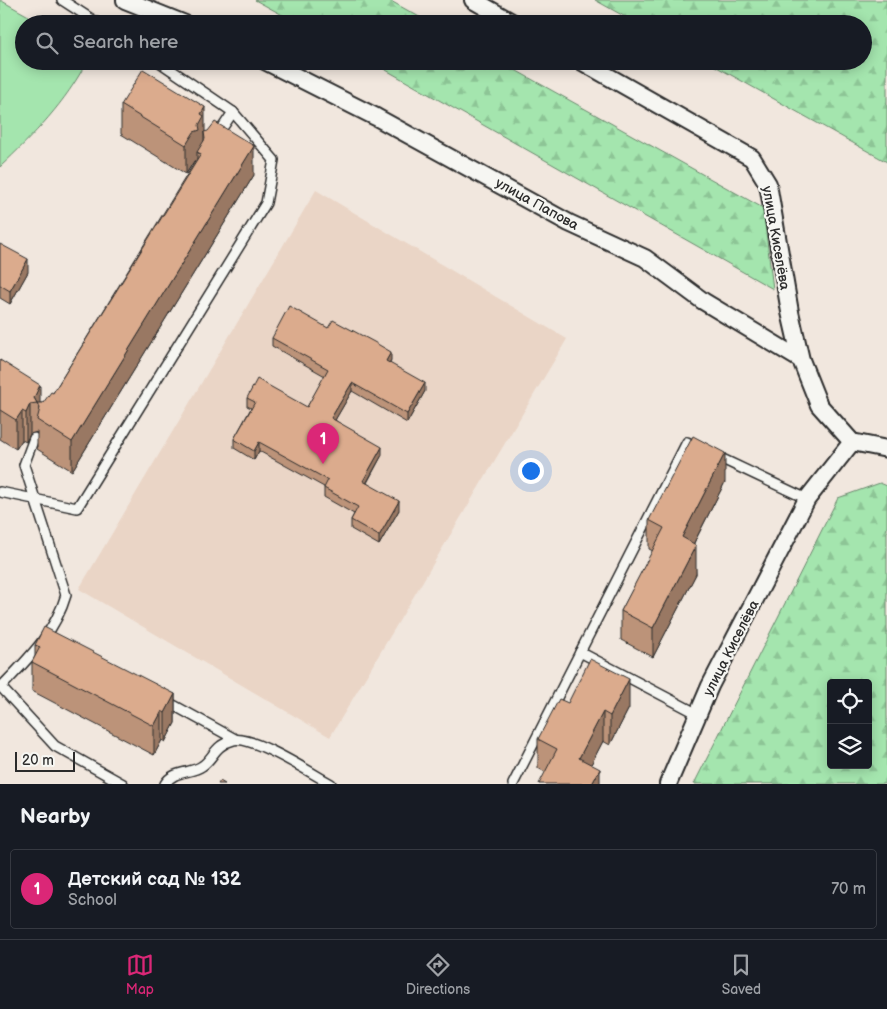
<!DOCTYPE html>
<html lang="en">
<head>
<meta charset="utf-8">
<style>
	body { margin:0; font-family:"Balsamiq Sans",sans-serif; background:#20242c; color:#f1f3f6 }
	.controls { position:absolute; right:15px; bottom:15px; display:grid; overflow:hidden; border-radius:5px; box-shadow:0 2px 12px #0003 }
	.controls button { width:45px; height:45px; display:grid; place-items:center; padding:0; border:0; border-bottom:1px solid #363941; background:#171b24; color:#f1f3f6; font:25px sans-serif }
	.scale { position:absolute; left:15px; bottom:12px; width:60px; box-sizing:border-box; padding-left:5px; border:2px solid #2b2b2b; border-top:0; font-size:14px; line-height:18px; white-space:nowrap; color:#2b2b2b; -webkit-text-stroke:4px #f6f6f2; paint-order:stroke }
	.you { position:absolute; left:530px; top:470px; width:18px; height:18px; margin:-12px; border:4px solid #fff; border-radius:50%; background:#1a73e8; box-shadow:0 0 0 8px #1a73e833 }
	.badge { display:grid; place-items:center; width:32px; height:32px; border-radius:50%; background:#db2777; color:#fff; font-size:16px; font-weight:700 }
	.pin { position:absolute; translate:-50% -41px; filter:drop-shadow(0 1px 2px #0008) }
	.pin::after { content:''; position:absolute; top:26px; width:18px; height:15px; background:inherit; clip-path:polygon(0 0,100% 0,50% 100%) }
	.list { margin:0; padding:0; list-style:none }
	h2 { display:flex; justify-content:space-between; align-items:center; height:65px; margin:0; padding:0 20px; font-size:21px }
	h2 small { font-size:16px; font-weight:400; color:#9ea1a6 }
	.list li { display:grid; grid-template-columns:32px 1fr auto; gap:15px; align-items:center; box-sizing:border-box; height:80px; margin:0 10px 10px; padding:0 10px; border:1px solid #363941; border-radius:5px }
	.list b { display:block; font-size:19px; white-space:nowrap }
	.list p { margin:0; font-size:16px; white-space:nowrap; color:#9ea1a6 }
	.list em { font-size:16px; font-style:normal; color:#9ea1a6 }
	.icon { flex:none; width:28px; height:28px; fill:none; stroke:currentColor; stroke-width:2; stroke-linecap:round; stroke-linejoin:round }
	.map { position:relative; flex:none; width:887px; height:784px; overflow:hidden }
	.search { position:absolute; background:#171b24; box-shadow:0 2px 12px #0003; left:15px; right:15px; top:15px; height:55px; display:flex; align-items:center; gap:12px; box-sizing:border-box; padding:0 18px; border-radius:28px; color:#9ea1a6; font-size:19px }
	.sheet { height:155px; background:#171b24 }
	nav { display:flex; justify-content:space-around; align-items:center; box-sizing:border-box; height:70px; border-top:1px solid #363941; background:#171b24; font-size:14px; color:#9ea1a6 }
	nav a { display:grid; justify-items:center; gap:2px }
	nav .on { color:#db2777 }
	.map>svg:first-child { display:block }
	.built { fill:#ead5c6 }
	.forest { fill:url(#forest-firs); stroke:#68886c; fill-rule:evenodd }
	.park { fill:#a4e5ae; stroke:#68886c }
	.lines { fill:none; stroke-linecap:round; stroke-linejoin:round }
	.lane-casing { stroke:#2b2b2b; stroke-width:12 }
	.street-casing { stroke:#2b2b2b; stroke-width:20 }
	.lane { stroke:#f6f6f2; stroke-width:9 }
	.street { stroke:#f6f6f2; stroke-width:16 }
	.wall { fill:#bc9379; stroke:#2b2b2b }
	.shaded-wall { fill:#997863; stroke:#2b2b2b }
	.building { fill:#dbab8d; stroke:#2b2b2b }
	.labels { text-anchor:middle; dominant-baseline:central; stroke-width:4.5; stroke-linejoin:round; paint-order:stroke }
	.street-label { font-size:14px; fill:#2b2b2b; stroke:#f6f6f2 }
</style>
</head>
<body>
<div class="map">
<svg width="887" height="784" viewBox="0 0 887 784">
	<defs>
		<pattern id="forest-firs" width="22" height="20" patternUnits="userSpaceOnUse" patternTransform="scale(1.25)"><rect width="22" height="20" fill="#a4e5ae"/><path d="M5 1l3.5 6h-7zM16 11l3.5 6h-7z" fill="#8dc596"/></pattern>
	</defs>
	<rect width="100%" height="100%" fill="#f1e7de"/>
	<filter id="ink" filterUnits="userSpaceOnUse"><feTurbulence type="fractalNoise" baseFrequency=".02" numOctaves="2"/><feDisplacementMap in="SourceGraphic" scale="10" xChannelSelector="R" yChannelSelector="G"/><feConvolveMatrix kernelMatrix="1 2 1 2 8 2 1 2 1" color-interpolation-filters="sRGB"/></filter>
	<g filter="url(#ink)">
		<!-- built -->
		<path class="built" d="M316,190L567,339L330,737L79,589Z"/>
		<!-- forest -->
		<g class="forest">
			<path d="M255,0H389L432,24H299Z"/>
			<path d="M595,0H887V162L706,61H863V24H638Z"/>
			<path d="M370,61H499L763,208L773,289Z"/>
			<path d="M880,483L887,486V784H694L838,498ZM831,683H868V765H831Z"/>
		</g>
		<!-- park -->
		<path class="park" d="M0,0L43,24H24V61H87C66,102 34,135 0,167Z"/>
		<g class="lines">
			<defs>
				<g id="lane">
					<path d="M62,0L99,24"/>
					<path d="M217,136L233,112"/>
					<path d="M716,456L807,499"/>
					<path d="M0,492L77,508L266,203L274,160L233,112L158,61"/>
					<path d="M580,652L698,714"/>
					<path d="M0,686L55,746L123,784"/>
					<path d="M1,687C28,659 55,633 66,595L24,465L34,438"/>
					<path d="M166,701L235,739"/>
					<path d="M165,784C173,770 191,774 202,766C214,758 214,745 234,740C252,735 313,774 331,784"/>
					<path d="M513,784L687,442L700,448"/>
				</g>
				<g id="street">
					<path d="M125,0L185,24"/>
					<path d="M473,0L515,24"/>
					<path d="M265,61L376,117L569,223L645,258L703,301L801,360"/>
					<path d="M581,61L752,158L768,184L790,312L801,360L819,405L852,442L887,449"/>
					<path d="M668,784L710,686L807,499L852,442"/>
				</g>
			</defs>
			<!-- lane casing -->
			<use href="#lane" class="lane-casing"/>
			<!-- street casing -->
			<use href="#street" class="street-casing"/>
			<!-- lane -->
			<use href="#lane" class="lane"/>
			<!-- street -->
			<use href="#street" class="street"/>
		</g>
		<!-- wall -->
		<g class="wall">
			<path d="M121,105L205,132L254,175L72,471L37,449V432L30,434L26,442L22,440L16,449L0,439V360L40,403H43L53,393L196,160L194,161L186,174L121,134Z"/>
			<path d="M0,244L28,272L10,304L0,298Z"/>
			<path d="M328,328L391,360L389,363L425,391L407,423L352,391L335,420L382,455L367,483L399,510L379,545L351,529V520L354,514L324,497V487L259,451L254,460L234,448V439L251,408L247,406V398L307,407L325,376L272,346V338Z"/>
			<path d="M725,482L694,543L696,574L653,657L621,640V611L653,551L649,549V520Z"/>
			<path d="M35,645L175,694V723L165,742L162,740L154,755L32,691V662L35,656Z"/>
			<path d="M568,703L629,708L610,745L603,741L591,764L600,784L545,772L538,768V739Z"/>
		</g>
		<!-- shaded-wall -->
		<g class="shaded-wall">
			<path d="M205,107V136L204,132V146L199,154V153L197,152V160L194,161L186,174V145L201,114Z"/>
			<path d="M254,146V175L72,471V442Z"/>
			<path d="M28,259V272L10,304V291Z"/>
			<path d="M391,352V360L386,369V361Z"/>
			<path d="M352,383V391L331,427V418Z"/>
			<path d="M425,383V391L407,423V414Z"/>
			<path d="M40,385V414V408L34,398Z"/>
			<path d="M30,404V434L26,442V413Z"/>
			<path d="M22,411V440L16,449V420Z"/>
			<path d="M259,442V451L254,460V451Z"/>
			<path d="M382,447V455L363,489V481Z"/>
			<path d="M725,453V482L682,566V537Z"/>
			<path d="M399,501V510L379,545V536Z"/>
			<path d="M696,545V574L653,657V628Z"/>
			<path d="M629,679V708L610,745V716Z"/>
			<path d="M175,694V723L165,742V713Z"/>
			<path d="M162,711V740L154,755V726Z"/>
			<path d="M603,712V741L581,784L579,758Z"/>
			<path d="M600,769V784H592Z"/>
		</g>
		<!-- building -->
		<g class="building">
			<path d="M143,69L205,107L201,114L204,116L199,125L200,130L194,132L186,145L121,105Z"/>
			<path d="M215,122L254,146L72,442L37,420L40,408L37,403L30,404L26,413L22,411L16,420L0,410V360L40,385L34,398L37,403H43L51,392L53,393L201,154L197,152L205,139L204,132L208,131Z"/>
			<path d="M0,244L28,259L10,291L0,285Z"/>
			<path d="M289,306L328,328L333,320L374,342L391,352L386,361L425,383L407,414L352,383L331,418L382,447L363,481L399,501L379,536L351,520L358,507L324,488L328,480L259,442L254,451L234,439L255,402L247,398L257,379L307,407L328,369L272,338Z"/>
			<path d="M693,436L725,453L682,537L696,545L653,628L621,611L664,528L649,520Z"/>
			<path d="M44,627L175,694L165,713L162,711L154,726L32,662L40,647L35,645Z"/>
			<path d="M590,659L629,679L610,716L603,712L579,758L600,769L592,784H539L557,749L538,739L559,699L568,703Z"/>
			<path d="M220,781L225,784H218Z"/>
		</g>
	</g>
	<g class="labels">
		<!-- street labels -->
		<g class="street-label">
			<text transform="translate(537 204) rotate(29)">улица Папова</text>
			<text transform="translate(776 238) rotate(80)">улица Киселёва</text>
			<text transform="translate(731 648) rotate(-63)">улица Киселёва</text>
		</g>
	</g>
</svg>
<div class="controls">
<button><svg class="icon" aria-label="locate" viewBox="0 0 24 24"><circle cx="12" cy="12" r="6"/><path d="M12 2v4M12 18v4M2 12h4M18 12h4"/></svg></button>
<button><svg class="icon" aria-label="layers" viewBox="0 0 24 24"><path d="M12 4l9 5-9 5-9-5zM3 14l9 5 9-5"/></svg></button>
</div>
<div class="scale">20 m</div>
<div class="you"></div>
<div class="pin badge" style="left:323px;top:464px">1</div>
<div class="search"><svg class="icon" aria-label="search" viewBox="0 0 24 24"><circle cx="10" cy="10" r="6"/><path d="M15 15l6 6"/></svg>Search here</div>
</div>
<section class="sheet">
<h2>Nearby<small></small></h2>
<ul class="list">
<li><span class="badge">1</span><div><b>Детский сад № 132</b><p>School</p></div><em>70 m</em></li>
</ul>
</section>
<nav>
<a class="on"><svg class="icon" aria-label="map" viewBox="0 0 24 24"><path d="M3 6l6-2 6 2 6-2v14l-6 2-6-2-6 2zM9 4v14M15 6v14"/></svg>Map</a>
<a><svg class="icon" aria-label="directions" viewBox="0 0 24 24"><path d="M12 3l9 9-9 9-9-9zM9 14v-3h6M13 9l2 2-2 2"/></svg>Directions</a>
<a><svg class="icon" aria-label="saved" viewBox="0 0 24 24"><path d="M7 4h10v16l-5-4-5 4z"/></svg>Saved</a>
</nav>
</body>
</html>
